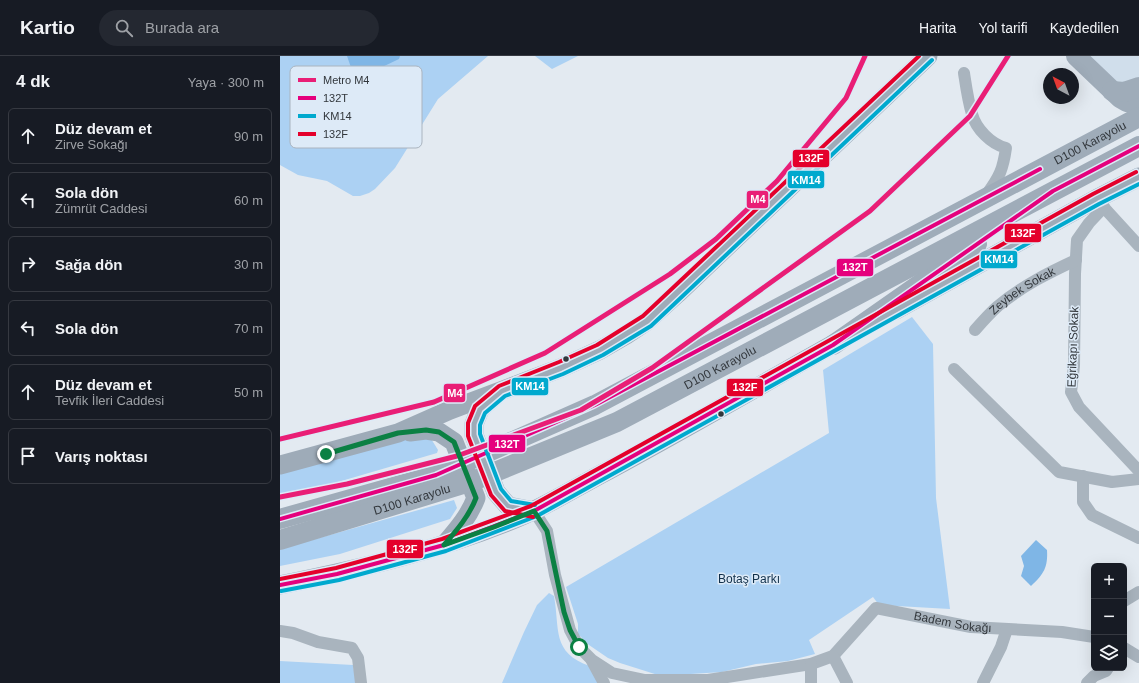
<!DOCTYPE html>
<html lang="tr">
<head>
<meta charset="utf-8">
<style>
	body { margin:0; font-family:Arial,sans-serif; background:#242831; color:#f1f3f6 }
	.controls { position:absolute; right:12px; bottom:12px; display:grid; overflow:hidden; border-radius:6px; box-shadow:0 4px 16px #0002 }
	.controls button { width:36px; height:36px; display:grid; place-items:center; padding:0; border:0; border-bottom:1px solid #363941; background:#171b24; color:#f1f3f6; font:20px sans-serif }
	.compass { position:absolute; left:763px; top:12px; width:36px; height:36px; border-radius:50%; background:#171b24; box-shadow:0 4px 16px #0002; rotate:319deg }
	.stop { position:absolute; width:12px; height:12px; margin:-9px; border:3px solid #0b8043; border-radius:50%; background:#fff }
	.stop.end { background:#0b8043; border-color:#fff; box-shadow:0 1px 4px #0008 }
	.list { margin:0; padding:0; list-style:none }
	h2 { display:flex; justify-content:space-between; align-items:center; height:52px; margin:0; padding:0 16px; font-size:17px }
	h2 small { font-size:13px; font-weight:400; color:#9ea1a6 }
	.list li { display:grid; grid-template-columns:26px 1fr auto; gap:12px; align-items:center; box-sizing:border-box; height:56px; margin:0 8px 8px; padding:0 8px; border:1px solid #363941; border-radius:6px }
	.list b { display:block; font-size:15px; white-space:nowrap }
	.list p { margin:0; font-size:13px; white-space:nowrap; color:#9ea1a6 }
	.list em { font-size:13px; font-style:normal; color:#9ea1a6 }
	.icon { flex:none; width:22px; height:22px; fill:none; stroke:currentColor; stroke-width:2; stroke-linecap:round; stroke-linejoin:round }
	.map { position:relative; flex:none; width:859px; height:627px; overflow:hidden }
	header { display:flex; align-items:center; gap:24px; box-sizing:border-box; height:56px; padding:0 20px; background:#171b24; border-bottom:1px solid #363941 }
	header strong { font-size:19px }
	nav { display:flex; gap:22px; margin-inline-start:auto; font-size:14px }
	.search { width:280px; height:36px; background:#242831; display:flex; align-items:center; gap:10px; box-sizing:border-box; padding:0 14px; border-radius:22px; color:#9ea1a6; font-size:15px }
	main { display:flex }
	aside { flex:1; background:#171b24 }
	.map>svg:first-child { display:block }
	.built { fill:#d0deeb }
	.green { fill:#acd1f3 }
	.water { fill:#7fb6e6 }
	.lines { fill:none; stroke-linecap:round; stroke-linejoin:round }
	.minor { stroke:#a9b4be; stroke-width:12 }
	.primary { stroke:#9eabb8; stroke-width:19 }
	.trunk { stroke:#9facb9; stroke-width:20 }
	.bus-1-casing { stroke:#ddeaf7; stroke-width:7 }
	.bus-2-casing { stroke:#ddeaf7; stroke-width:7 }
	.bus-3-casing { stroke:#ddeaf7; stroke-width:7 }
	.bus-1 { stroke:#e5007d; stroke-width:4 }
	.bus-2 { stroke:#00a9ce; stroke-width:4 }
	.bus-3 { stroke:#e4002b; stroke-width:4 }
	.metro-1-casing { stroke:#ddeaf7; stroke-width:8 }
	.metro-1 { stroke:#e91e76; stroke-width:5 }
	.route { stroke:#0b8043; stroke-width:5 }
	.bus-dot { fill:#32373c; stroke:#ddeaf7; stroke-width:1.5 }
	.labels { text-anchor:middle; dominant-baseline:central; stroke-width:3; stroke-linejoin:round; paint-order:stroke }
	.street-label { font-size:12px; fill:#32373c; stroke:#ddeaf7 }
	.park-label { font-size:12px; fill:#10304b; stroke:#ddeaf7 }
	.key { fill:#ddeaf7; stroke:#aab4bf; stroke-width:1 }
	.key-label { font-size:11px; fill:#32373c }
	.line-badge { stroke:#ddeaf7; stroke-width:1.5 }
	.badge-label { font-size:11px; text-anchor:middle; font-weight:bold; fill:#fff }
</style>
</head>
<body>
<header>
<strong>Kartio</strong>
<div class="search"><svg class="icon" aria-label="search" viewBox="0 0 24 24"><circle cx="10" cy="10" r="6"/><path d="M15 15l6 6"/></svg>Burada ara</div>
<nav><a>Harita</a><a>Yol tarifi</a><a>Kaydedilen</a></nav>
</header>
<main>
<aside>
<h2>4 dk<small>Yaya · 300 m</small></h2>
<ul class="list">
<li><svg class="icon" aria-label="ahead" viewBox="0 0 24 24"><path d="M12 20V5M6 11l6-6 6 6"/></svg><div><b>Düz devam et</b><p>Zirve Sokağı</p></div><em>90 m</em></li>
<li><svg class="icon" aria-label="left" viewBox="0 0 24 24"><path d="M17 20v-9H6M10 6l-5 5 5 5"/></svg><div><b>Sola dön</b><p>Zümrüt Caddesi</p></div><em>60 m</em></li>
<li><svg class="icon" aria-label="right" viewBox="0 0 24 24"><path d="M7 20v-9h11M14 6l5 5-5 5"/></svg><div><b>Sağa dön</b></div><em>30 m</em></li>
<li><svg class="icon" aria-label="left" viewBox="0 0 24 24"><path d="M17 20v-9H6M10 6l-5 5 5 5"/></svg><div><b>Sola dön</b></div><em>70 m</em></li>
<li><svg class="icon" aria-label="ahead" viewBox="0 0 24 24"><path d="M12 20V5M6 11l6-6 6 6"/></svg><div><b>Düz devam et</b><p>Tevfik İleri Caddesi</p></div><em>50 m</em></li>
<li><svg class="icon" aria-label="arrive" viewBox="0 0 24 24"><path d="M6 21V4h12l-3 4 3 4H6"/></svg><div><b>Varış noktası</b></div></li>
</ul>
</aside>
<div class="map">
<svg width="859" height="627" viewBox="0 0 859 627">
	<rect width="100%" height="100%" fill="#e3eaf1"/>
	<!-- built -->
	<path class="built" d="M807,0H859V40L854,42Z"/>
	<!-- green -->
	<g class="green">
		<path d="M0,0H208L158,43L115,112L95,133L89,137L80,140H73L47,125L18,119L0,109Z"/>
		<path d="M255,0H298L272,13Z"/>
		<path d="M632,261L653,288L656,442L670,553L599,549L593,541L529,584L535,598L508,605L476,608L442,616L395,619H378L340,607L328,602L309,589L298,578V568L286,531L549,377L543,314Z"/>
		<path d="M130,380L150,381L158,394L157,397L0,443V417Z"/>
		<path d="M174,444L177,452L170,463L60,498L0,510V493Z"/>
		<path d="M269,537L274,540C280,572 271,597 310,610L319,627H222L244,576L257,549Z"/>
		<path d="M0,605L73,609L76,627H0Z"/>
	</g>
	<!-- water -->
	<g class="water">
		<path d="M67,0H120L119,3L98,13L82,36L75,23Z"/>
		<path d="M756,484L767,494C768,511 764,518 751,530L741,520L744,510L741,500Z"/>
	</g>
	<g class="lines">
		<!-- minor -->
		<g class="minor">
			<path d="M684,17C686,30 688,45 692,58C696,73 711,88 726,92C723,113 720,120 707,138"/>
			<path d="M818,145L859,190"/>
			<path d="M824,151L809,167L797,184L795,218L794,310L791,336L799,351L859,415"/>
			<path id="s1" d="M695,274C702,266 710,257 718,250C742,230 768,217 796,204"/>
			<path d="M674,313L779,416L832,426L859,423"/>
			<path d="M803,420V446L812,459L859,482"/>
			<path id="s2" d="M254,455L267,475L275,519L290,574L299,591L312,604L332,617L365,624H428L531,608L553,600L596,552L691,571L782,576L814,581"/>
			<path d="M844,545L859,536"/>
			<path d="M0,575L13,577L38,586L72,592L78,602L81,627"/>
			<path d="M844,592L859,601"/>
			<path d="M553,600L567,627"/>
			<path d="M312,605L324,627"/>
			<path d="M531,627V608"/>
			<path d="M703,627L721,591L727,573"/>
			<path d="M807,627L814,620L826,615L828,612"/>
		</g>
		<!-- primary -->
		<g class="primary">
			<path d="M616,254L816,143L859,121"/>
			<path d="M215,340L200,353L194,368V379L216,436L228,450L254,455"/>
			<path d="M130,376L146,374L159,376L174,386L196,442C189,460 178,473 165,488"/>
			<path d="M0,409L118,377L170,354L281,312L320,294L346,279L367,265L397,238L648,0"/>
			<path d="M0,529C79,513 160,494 235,463C267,450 298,430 329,414C409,371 487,325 566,281"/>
		</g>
		<!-- trunk -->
		<g class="trunk">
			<path d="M796,0L840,42L847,46L859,49"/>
			<path d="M832,35L844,36L859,31"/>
			<path d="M553,289L697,188"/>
			<path id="s3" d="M0,463L156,419L315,349L859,61"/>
			<path id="s4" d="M0,484L193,425L337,366L859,90"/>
		</g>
		<defs>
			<g id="bus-1">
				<path d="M0,463L156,419L315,349L760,113"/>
				<path d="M0,529L57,518L164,489L254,455L553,289L773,135L859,90"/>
			</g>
			<g id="bus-2">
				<path d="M255,449L231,445L221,433L200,378V369L205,357L225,340L283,318L323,299L371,270L652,4"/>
				<path d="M1,535L59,524L166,495L257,460L819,148L859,128"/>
			</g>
			<g id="bus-3">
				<path d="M253,461L225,455L211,439L188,380V367L195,350L219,330L279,306L317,289L363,260L639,0"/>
				<path d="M0,523L56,512L162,483L251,450L813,138L856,116"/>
			</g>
		</defs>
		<!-- bus-1 casing -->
		<use href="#bus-1" class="bus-1-casing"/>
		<!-- bus-2 casing -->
		<use href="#bus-2" class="bus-2-casing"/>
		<!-- bus-3 casing -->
		<use href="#bus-3" class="bus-3-casing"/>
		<!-- bus-1 -->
		<use href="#bus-1" class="bus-1"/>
		<!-- bus-2 -->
		<use href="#bus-2" class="bus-2"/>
		<!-- bus-3 -->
		<use href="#bus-3" class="bus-3"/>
		<defs>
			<g id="metro-1">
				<path d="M0,383L154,346L265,297L390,218L436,183L497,125L566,42L585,0"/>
				<path d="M0,441L67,428L177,400L301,354L372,312L590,155L690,60L728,0"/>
			</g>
		</defs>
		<!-- metro-1 casing -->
		<use href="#metro-1" class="metro-1-casing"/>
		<!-- metro-1 -->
		<use href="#metro-1" class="metro-1"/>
	</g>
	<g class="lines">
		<!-- route -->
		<path class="route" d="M46,398L118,377L146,374L159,376L174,386L196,442C189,460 177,474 164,489L214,471L254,455L267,475L284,556L290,574L299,591"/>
	</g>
	<!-- markers -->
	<g class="bus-dot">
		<circle cx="286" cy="303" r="3.5"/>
		<circle cx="441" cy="358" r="3.5"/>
	</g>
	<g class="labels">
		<!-- street labels -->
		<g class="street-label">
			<text stroke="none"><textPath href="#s3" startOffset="896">D100 Karayolu</textPath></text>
			<text stroke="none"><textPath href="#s1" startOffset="62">Zeybek Sokak</textPath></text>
			<text transform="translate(793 291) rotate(-88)">Eğrikapı Sokak</text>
			<text stroke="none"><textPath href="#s4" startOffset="474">D100 Karayolu</textPath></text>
			<text stroke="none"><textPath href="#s4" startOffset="138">D100 Karayolu</textPath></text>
			<text stroke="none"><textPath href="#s2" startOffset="554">Badem Sokağı</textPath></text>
		</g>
		<!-- park labels -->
		<g class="park-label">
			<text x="469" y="523">Botaş Parkı</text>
		</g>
	</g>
	<!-- legend -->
	<rect x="10" y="10" width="132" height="82" rx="6" class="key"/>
	<rect x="18" y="22" width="18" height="4" fill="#e91e76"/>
	<rect x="18" y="40" width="18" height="4" fill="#e5007d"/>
	<rect x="18" y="58" width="18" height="4" fill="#00a9ce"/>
	<rect x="18" y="76" width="18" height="4" fill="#e4002b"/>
	<g class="key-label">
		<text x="43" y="28">Metro M4</text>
		<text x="43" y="46">132T</text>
		<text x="43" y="64">KM14</text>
		<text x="43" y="82">132F</text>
	</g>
	<g class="line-badge">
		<rect x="512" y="93" width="38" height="19" rx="4" fill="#e4002b"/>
		<rect x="507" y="114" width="38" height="19" rx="4" fill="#00a9ce"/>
		<rect x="466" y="134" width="23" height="19" rx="4" fill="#e91e76"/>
		<rect x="724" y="167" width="38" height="20" rx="4" fill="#e4002b"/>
		<rect x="700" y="194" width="38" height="19" rx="4" fill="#00a9ce"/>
		<rect x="556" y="202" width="38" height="19" rx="4" fill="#e5007d"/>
		<rect x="231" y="321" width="38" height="19" rx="4" fill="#00a9ce"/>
		<rect x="446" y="322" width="38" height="19" rx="4" fill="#e4002b"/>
		<rect x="163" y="327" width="23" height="20" rx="4" fill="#e91e76"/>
		<rect x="208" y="378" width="38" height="19" rx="4" fill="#e5007d"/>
		<rect x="106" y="483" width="38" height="20" rx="4" fill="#e4002b"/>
	</g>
	<g class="badge-label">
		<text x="531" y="106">132F</text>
		<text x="526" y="128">KM14</text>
		<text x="478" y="147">M4</text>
		<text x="743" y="181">132F</text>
		<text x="719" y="207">KM14</text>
		<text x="575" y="215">132T</text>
		<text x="250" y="334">KM14</text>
		<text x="465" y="335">132F</text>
		<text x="175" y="341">M4</text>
		<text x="227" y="392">132T</text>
		<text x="125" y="497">132F</text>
	</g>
</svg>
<div class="controls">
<button>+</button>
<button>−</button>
<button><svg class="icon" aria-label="layers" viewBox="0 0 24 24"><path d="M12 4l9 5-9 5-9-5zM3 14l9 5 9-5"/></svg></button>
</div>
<svg class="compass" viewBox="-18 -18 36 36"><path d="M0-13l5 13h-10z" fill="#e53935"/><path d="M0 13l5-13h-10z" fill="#9ea1a6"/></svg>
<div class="stop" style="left:299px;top:591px"></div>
<div class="stop end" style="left:46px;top:398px"></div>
</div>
</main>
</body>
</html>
